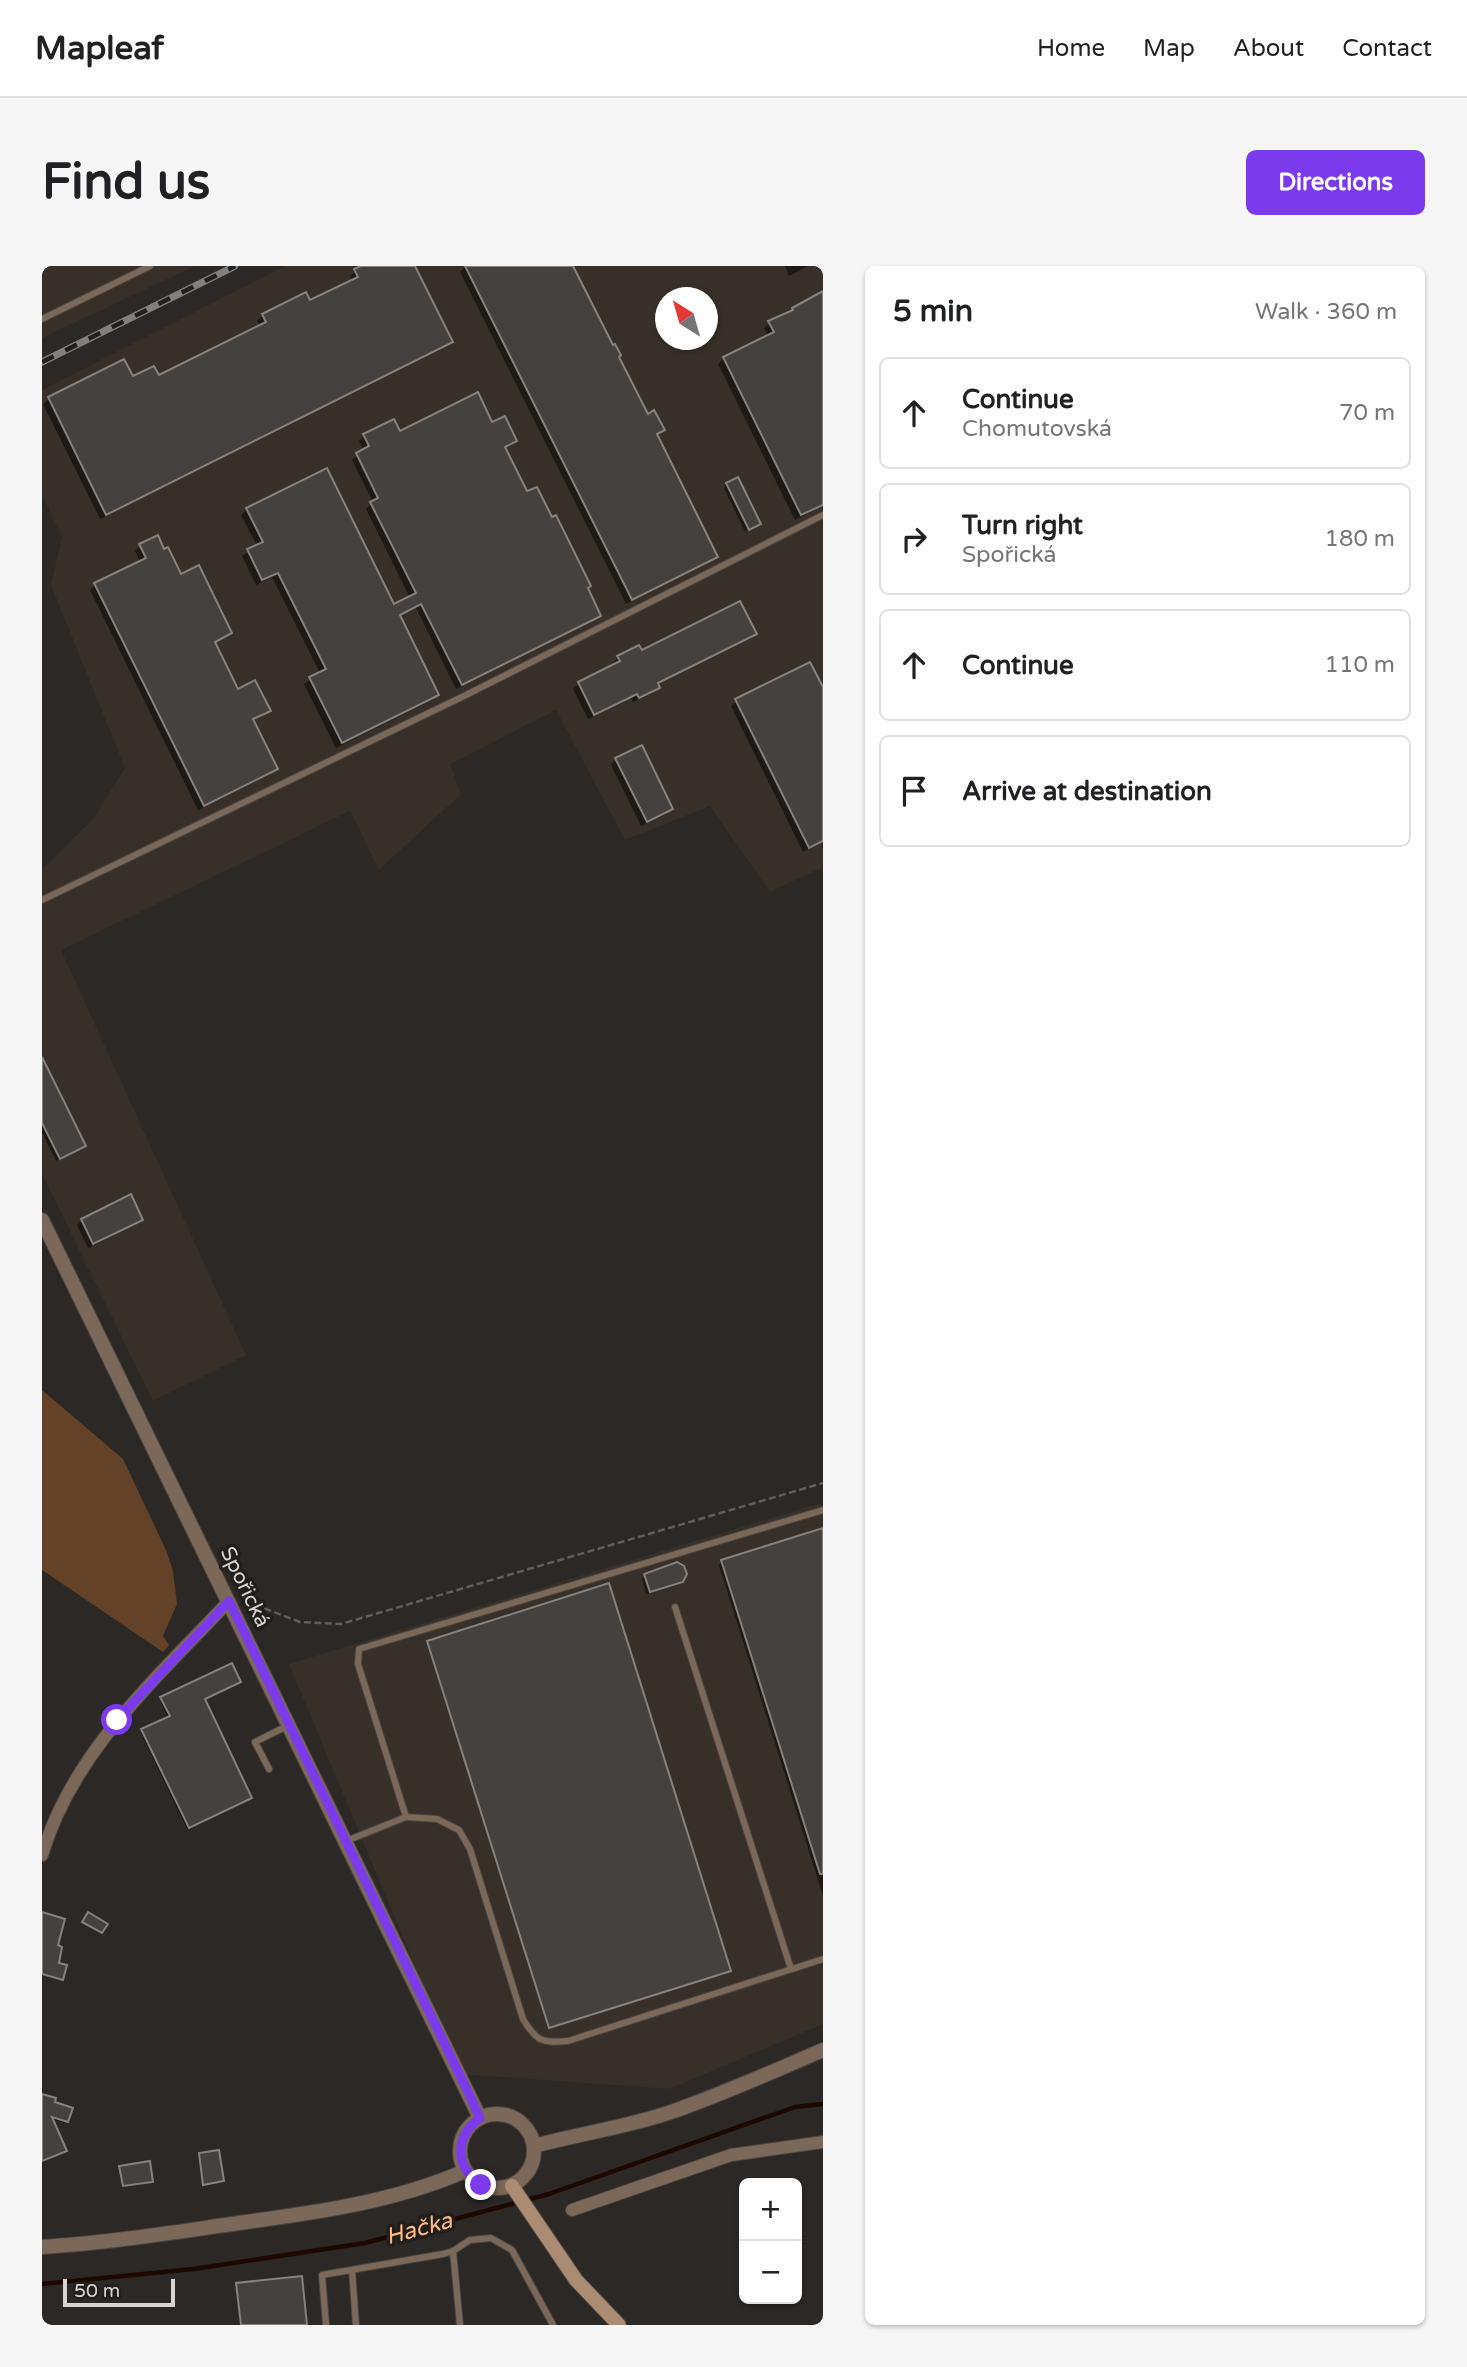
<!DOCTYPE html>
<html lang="en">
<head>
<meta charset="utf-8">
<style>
	body { margin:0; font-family:"Varela Round",sans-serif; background:#f6f6f6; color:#202124 }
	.controls { position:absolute; right:21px; bottom:21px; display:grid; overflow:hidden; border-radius:10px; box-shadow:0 2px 5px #0004 }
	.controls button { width:63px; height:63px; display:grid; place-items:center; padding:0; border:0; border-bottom:2px solid #e0e0e0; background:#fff; color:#202124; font:35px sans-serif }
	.compass { position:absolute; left:613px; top:21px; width:63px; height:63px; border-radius:50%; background:#fff; box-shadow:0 2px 5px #0004; rotate:323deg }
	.scale { position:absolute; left:21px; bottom:18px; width:112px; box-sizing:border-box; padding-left:7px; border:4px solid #d7d5d3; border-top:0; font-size:19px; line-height:24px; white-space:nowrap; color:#d7d5d3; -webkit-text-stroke:5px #221e1c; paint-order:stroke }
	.stop { position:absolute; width:21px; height:21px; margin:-16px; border:5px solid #7c3aed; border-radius:50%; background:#fff }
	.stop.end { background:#7c3aed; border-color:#fff; box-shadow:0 2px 7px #0008 }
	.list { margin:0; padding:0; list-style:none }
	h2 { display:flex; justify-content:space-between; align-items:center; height:91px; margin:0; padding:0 28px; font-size:30px }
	h2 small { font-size:23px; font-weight:400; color:#757577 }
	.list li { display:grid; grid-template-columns:46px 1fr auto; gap:21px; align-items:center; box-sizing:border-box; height:112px; margin:0 14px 14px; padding:0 14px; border:2px solid #e0e0e0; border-radius:10px }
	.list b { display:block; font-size:26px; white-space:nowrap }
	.list p { margin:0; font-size:23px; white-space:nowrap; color:#757577 }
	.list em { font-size:23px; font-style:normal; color:#757577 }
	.icon { flex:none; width:38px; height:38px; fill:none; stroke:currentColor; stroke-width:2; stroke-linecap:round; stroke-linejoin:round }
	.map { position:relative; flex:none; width:781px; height:2059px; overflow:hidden; border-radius:10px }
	header { display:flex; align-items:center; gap:42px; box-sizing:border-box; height:98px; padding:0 35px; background:#fff; border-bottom:2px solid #e0e0e0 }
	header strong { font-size:33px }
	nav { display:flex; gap:38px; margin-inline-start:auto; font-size:24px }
	.intro { display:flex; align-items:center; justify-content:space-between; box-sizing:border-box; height:168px; padding:0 42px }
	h1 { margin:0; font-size:49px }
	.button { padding:18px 32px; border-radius:10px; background:#7c3aed; color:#fff; font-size:24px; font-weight:700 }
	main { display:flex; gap:42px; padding:0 42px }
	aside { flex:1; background:#fff; border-radius:10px; box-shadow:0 2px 5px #0004 }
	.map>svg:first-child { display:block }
	.built { fill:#382f29; fill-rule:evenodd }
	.green { fill:#634227 }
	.shadow { fill:#0007 }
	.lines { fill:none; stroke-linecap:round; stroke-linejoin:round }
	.stream { stroke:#1d0800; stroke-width:4.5 }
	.building { fill:#45413f; stroke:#86827f; stroke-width:2 }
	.service-casing { stroke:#474441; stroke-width:8 }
	.minor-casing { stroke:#474441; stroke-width:14 }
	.tertiary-casing { stroke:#474441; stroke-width:16 }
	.secondary-casing { stroke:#474441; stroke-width:16 }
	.path { stroke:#615e5b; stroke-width:2.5; stroke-dasharray:7 3.5; stroke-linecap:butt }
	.service { stroke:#7c6858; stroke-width:6 }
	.minor { stroke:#7c6858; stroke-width:12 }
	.tertiary { stroke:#7c6858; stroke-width:14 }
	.secondary { stroke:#ab8b72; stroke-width:14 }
	.rail-casing { stroke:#827f7d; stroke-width:7 }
	.rail { stroke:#221e1c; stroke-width:4.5; stroke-dasharray:13; stroke-linecap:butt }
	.route { stroke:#7c3aed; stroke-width:9 }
	.labels { text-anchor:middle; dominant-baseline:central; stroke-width:7; stroke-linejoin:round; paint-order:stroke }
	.street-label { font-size:21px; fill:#d7d5d3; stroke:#221e1c }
	.water-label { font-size:23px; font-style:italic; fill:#ffb981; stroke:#221e1c }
</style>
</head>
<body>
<header>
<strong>Mapleaf</strong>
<nav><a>Home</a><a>Map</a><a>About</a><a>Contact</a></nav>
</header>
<div class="intro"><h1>Find us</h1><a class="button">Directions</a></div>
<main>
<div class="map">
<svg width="781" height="2059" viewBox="0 0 781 2059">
	<rect width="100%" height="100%" fill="#2b2825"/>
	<!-- built -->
	<g class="built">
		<path d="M0,0H153L0,72Z"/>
		<path d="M243,0H781V601L728,626L668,540L583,574L514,444L408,498L419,528L337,604L308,545L19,684L204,1089L111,1135L0,908V603L51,553L83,502L9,319L20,271L0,229V124ZM624,32H666V74H624Z"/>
		<path d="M775,1238L781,1239V1758L627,1823L418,1808L247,1398Z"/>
	</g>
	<!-- green -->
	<path class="green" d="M0,1124L81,1193L124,1284L131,1305L135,1338L121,1370L127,1379L121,1386L0,1304Z"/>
	<!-- shadow -->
	<g class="shadow">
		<path d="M323,0H371L409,76L404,81L58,253L1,138L7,133L82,95L90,113L116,111L219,61L215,55L221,49L268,37L310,15L308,10Z"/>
		<path d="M424,0H529L605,150L620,164L614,170L674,291L669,296L584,338L418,6Z"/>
		<path d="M743,0H766L747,10Z"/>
		<path d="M781,27V240L753,254L676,98L682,92L726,71L722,62L727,57Z"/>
		<path d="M449,158L473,175L462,183L484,227L544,323L557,349L551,355L414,423L374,342L357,351L395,429L390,434L294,482L262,418L278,407L230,311L214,319L200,290L215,280L199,249L205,243L351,341L368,332L324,243L331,236L310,194L322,185L317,175L322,170Z"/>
		<path d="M685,218L714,261L703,266L682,222Z"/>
		<path d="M98,280L188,367L172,377L195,425L227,445L210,455L234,503L228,508L156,544L48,324L53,319L98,296L93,285Z"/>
		<path d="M713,368L708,373L615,419L616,421L610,427L591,436L589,432L546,453L531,423L537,418L573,400L571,397L576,391Z"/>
		<path d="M767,398L781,425V576L761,586L689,440L694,435Z"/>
		<path d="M574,493L629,542L624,548L599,560L569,499Z"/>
		<path d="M0,795L42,880L14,895L0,866Z"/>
		<path d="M99,953L93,959L46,982L35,959L40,954Z"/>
		<path d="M781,1264V1630L677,1299L680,1296Z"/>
		<path d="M603,1309L640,1315L636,1319L604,1328L600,1313Z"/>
		<path d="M386,1376L686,1706L506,1762Z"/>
		<path d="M120,1432L161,1433L206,1533L145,1563L99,1467L126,1452L118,1434Z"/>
		<path d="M46,1648L64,1658L57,1667L40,1657Z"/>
		<path d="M0,1830L11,1837L25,1855L23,1857L9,1853L0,1895Z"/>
	</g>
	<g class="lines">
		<!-- stream -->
		<path class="stream" d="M0,2018L152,2003L323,1977L507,1928L753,1841L781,1838"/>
	</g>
	<!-- building -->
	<g class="building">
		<path d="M319,0H373L411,76L64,249L6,131L82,93L91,110L112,100L117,109L224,56L220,48L264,26L268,34L316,11L312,3Z"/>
		<path d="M423,0H531L571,79L573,78L579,89L577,91L606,148L612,144L623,164L615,168L676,291L590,334Z"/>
		<path d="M781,25V239L759,249L681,91L732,66L726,55L751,44L750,42Z"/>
		<path d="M436,126L450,156L463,150L475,175L463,181L485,225L495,221L510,251L514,249L549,320L546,322L559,350L420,419L379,338L358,349L397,429L300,477L267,411L284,403L236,307L220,314L205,283L221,276L204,242L285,202L352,338L374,327L328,236L336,232L314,187L327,180L321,168L352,153L358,165Z"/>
		<path d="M696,211L719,258L707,264L684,217Z"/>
		<path d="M116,269L122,283L126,281L139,308L157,299L190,367L173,376L196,423L213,414L229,445L211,453L236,503L162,540L52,317L104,292L97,278Z"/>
		<path d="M698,335L715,368L616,417L618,422L597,432L595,428L552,449L536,416L578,395L575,390L597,379L600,384Z"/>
		<path d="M768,396L781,421V575L767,582L693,433Z"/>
		<path d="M600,479L631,543L605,556L573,492Z"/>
		<path d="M0,791L44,880L18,893L0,857Z"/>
		<path d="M89,928L101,954L51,978L39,953Z"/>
		<path d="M781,1262V1608H778L679,1294Z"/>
		<path d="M635,1296L642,1300L645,1308L641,1316L608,1326L602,1308Z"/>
		<path d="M567,1317L689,1705L507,1762L385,1375Z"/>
		<path d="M190,1397L199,1416L163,1433L210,1532L147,1562L99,1463L128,1450L118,1431Z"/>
		<path d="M0,1646L23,1653L16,1679L20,1681L17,1697L25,1699L21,1714L0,1708Z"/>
		<path d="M46,1646L66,1658L60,1667L40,1656Z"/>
		<path d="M0,1828L14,1832L13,1836L31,1842L26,1856L10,1851L25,1885L0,1895Z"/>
		<path d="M177,1884L182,1915L161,1919L157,1887Z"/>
		<path d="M108,1895L111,1916L81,1920L77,1900Z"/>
		<path d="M260,2010L265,2059H199L194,2017Z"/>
	</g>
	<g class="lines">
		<defs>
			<g id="service">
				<path d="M0,53L108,0"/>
				<path d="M0,634L424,429L781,249"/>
				<path d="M633,1341L749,1703"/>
				<path d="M227,1503L213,1476L245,1460"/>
				<path d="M364,1551L316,1398L317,1383L781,1244"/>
				<path d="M304,1575L364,1551L395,1553L417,1564L428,1583L481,1753C495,1776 500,1777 526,1775L781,1693"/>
				<path d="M411,1985L418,2059"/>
				<path d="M310,2004L314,2059"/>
				<path d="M284,2059L280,2009L401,1988L411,1985L428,1974L449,1972L470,1984L511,2059"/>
			</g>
			<g id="minor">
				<path d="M0,1589C31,1485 115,1412 187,1335"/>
				<path d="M530,1944L689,1889L781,1876"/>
			</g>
			<g id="tertiary">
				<path d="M0,954L438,1852"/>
				<circle cx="455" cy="1885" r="37"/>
				<path d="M492,1880C539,1867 587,1861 632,1845C683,1827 732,1805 781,1784"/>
				<path d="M0,1981C64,1977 127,1967 190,1958C269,1947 350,1937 423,1905"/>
			</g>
			<path id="secondary" d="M470,1920L534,2014L577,2059"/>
		</defs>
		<!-- service casing -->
		<use href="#service" class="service-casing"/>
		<!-- minor casing -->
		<use href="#minor" class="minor-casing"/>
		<!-- tertiary casing -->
		<use href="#tertiary" class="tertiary-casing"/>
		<!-- secondary casing -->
		<use href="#secondary" class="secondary-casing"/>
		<!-- path -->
		<path class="path" d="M202,1338L216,1340L258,1356L299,1358L781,1217"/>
		<!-- service -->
		<use href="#service" class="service"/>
		<!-- minor -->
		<use href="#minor" class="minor"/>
		<!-- tertiary -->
		<use href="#tertiary" class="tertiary"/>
		<!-- secondary -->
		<use href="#secondary" class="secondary"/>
		<defs>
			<path id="rail" d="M0,96L193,0"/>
		</defs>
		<!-- rail casing -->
		<use href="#rail" class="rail-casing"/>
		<!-- rail -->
		<use href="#rail" class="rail"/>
	</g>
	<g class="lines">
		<!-- route -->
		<path class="route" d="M75,1454L187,1335L428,1830L438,1852C412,1871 413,1901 439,1919"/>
	</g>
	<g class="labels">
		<!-- street labels -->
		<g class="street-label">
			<text transform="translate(203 1321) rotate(64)">Spořická</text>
		</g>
		<!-- water labels -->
		<g class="water-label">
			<text transform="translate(377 1963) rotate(-15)">Hačka</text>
		</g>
	</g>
</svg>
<div class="controls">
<button>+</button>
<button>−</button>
</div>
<svg class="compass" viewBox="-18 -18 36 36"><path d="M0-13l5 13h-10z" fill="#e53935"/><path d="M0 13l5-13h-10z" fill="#757577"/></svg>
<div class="scale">50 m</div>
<div class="stop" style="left:75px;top:1454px"></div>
<div class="stop end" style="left:439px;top:1919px"></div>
</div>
<aside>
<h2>5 min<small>Walk · 360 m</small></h2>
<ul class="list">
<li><svg class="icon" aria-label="ahead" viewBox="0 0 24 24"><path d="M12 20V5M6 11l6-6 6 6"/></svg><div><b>Continue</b><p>Chomutovská</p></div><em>70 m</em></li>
<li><svg class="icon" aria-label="right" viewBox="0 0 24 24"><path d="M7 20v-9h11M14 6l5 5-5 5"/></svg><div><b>Turn right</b><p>Spořická</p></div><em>180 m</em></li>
<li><svg class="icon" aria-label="ahead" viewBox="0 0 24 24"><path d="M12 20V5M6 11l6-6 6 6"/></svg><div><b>Continue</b></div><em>110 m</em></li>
<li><svg class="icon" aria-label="arrive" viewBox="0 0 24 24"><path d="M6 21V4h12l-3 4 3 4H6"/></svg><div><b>Arrive at destination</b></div></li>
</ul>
</aside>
</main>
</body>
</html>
